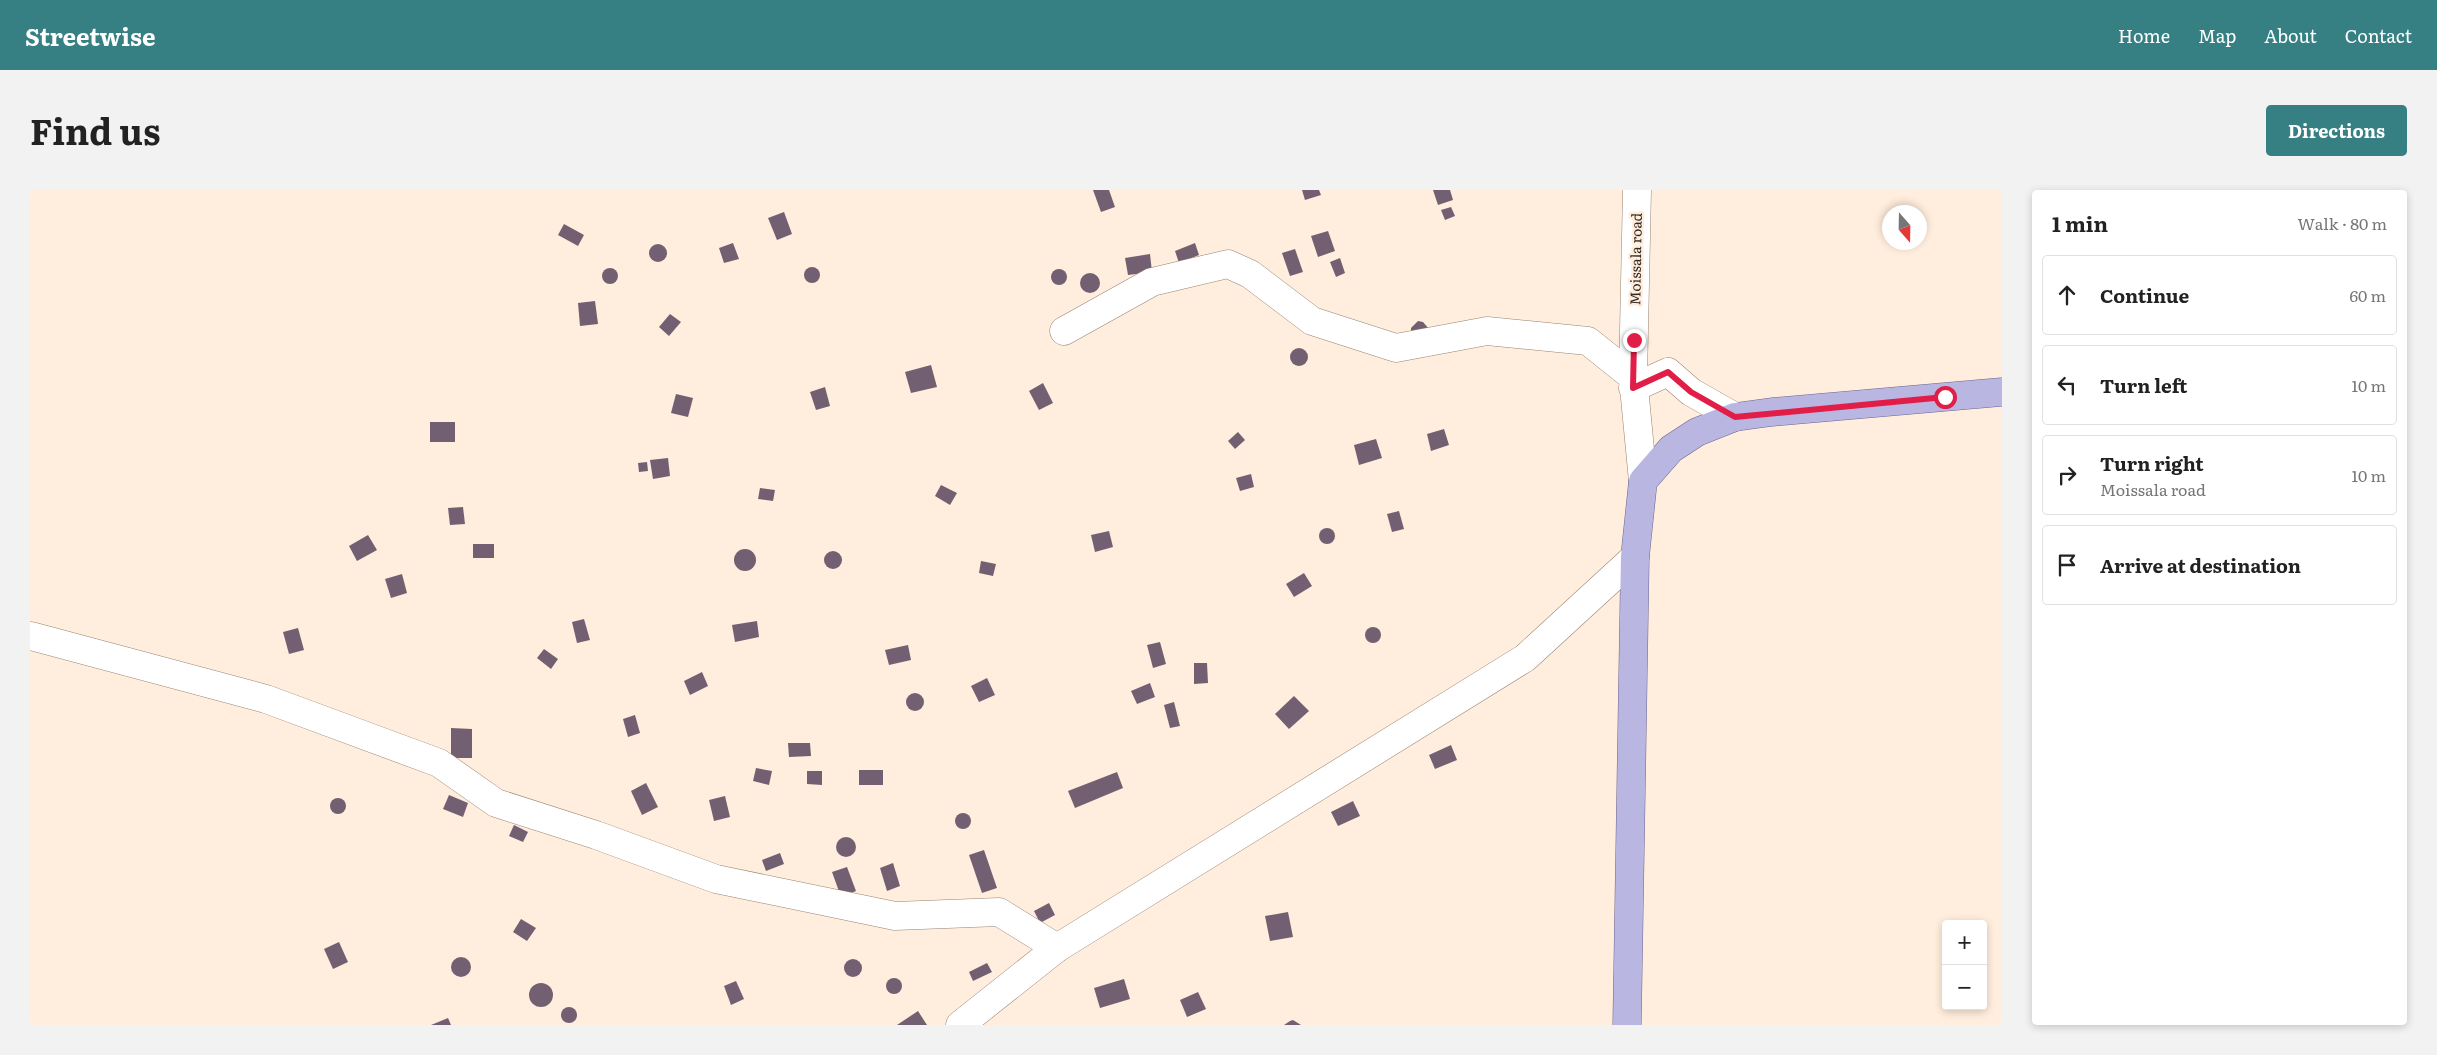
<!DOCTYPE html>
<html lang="en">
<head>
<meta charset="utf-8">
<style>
	body { margin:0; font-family:Literata,serif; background:#f2f2f2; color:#222 }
	.controls { position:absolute; right:15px; bottom:15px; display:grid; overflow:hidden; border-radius:5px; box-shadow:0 2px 8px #0003 }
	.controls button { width:45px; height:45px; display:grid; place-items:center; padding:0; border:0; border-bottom:1px solid #e0e0e0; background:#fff; color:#222; font:25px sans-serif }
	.compass { position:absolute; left:1852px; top:15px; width:45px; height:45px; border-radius:50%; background:#fff; box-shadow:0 2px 8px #0003; rotate:160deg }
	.stop { position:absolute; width:15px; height:15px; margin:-11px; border:4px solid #e11d48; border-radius:50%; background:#fff }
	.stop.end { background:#e11d48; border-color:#fff; box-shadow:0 1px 5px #0008 }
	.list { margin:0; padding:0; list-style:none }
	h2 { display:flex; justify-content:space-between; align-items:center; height:65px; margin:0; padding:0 20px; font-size:21px }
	h2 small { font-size:16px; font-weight:400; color:#767676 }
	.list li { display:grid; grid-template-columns:32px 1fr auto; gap:15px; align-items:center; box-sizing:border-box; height:80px; margin:0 10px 10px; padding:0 10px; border:1px solid #e0e0e0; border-radius:5px }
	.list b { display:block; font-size:19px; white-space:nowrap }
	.list p { margin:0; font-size:16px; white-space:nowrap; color:#767676 }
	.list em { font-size:16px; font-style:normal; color:#767676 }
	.icon { flex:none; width:28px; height:28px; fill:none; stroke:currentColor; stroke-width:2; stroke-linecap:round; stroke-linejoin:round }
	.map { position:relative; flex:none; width:1972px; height:835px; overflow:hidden; border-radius:5px }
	header { display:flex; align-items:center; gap:30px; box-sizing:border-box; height:70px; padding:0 25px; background:#367f83; color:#fff }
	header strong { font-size:24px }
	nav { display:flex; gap:28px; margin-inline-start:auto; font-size:18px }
	.intro { display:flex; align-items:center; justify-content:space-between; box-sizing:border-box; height:120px; padding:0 30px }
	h1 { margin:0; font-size:35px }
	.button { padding:12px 22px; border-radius:5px; background:#367f83; color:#fff; font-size:18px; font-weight:700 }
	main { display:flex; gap:30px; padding:0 30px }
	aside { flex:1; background:#fff; border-radius:5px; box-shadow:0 2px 8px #0003 }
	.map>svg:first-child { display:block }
	.building { fill:#726072 }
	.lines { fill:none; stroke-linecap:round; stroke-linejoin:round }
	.minor-casing { stroke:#998473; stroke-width:29 }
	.major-casing { stroke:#6c6591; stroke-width:29 }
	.minor { stroke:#fff; stroke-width:28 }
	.major { stroke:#b9b6e1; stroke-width:28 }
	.route { stroke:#e11d48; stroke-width:6 }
	.labels { text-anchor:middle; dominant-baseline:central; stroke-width:5; stroke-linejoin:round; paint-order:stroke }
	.street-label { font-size:14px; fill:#312922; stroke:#ffeddd }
</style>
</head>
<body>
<header>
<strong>Streetwise</strong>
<nav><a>Home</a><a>Map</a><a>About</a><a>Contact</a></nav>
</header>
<div class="intro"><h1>Find us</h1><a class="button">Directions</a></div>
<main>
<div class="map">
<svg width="1972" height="835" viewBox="0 0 1972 835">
	<rect width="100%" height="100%" fill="#ffeddd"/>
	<!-- building -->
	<g class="building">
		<path d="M1063,0H1079L1085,17L1071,22Z"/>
		<path d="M1272,0H1289L1291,5L1275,10Z"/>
		<path d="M1403,0H1420L1423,10L1408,15Z"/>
		<path d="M1421,17L1425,26L1415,30L1411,20Z"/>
		<path d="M754,22L762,44L747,50L738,28Z"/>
		<path d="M534,34L554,45L548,56L528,45Z"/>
		<path d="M1298,41L1305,61L1288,67L1281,46Z"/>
		<path d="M703,53L709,69L694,73L689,58Z"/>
		<path d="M1165,53L1169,65L1149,73L1145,61Z"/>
		<circle cx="628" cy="63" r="9"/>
		<path d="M1265,59L1273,82L1260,86L1252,63Z"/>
		<path d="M1120,64L1122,82L1098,85L1095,68Z"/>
		<path d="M1310,68L1315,83L1306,87L1300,72Z"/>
		<circle cx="782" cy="85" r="8"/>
		<circle cx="580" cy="86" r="8"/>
		<circle cx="1029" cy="87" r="8"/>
		<circle cx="1060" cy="93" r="10"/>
		<path d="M565,111L568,134L550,136L548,113Z"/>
		<path d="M640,124L651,132L639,146L629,137Z"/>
		<path d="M1388,131L1393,132L1399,139L1381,143V138Z"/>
		<circle cx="1269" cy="167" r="9"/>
		<path d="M901,175L907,197L881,203L875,182Z"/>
		<path d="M1013,193L1023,213L1009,220L999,201Z"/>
		<path d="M795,197L800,216L786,220L780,202Z"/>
		<path d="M646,204L663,208L658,227L641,223Z"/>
		<rect x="400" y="232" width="25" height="20"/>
		<path d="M1414,239L1419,255L1401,261L1397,244Z"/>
		<path d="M1208,242L1215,250L1205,259L1198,251Z"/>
		<path d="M1346,249L1352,268L1329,275L1324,255Z"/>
		<path d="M638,268L640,286L623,289L620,270Z"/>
		<path d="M617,272L618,281L609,282L608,273Z"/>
		<path d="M1221,284L1224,297L1210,301L1206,288Z"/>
		<path d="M911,295L927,303L920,315L905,306Z"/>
		<path d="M730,298L745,300L743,311L728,309Z"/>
		<path d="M433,317L435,334L420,335L418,318Z"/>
		<path d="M1369,321L1374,339L1362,342L1357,324Z"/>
		<circle cx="1297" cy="346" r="8"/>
		<path d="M1079,341L1083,357L1065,362L1061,345Z"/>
		<path d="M338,345L347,360L327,371L319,356Z"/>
		<rect x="443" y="354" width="21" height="14"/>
		<circle cx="715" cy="370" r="11"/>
		<circle cx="803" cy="370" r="9"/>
		<path d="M951,371L966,374L963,386L949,383Z"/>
		<path d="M1274,383L1282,396L1264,407L1256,394Z"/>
		<path d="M372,384L377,403L361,408L355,389Z"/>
		<path d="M554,429L560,450L547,453L542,432Z"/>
		<path d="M727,431L729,447L705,452L702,435Z"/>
		<circle cx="1343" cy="445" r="8"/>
		<path d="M268,438L274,460L259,464L253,442Z"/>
		<path d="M1130,452L1136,474L1123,478L1117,455Z"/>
		<path d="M878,455L881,470L859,475L855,460Z"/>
		<path d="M514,459L528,469L521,479L507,468Z"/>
		<path d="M1164,473H1177L1178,493L1164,494Z"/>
		<path d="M672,482L678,496L660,505L654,491Z"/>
		<path d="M957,488L965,505L949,512L941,496Z"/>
		<path d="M1120,493L1125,507L1107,514L1101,501Z"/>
		<circle cx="885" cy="512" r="9"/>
		<path d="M1264,506L1279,521L1259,539L1245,524Z"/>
		<path d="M1144,512L1150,536L1140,538L1134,515Z"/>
		<path d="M605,525L610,543L598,547L593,529Z"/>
		<path d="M421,538L442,539V568H421Z"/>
		<path d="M758,553H780L781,566L759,567Z"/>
		<path d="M1421,555L1427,570L1405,579L1399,565Z"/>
		<path d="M726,578L742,581L739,595L723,591Z"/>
		<rect x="829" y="580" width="24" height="15"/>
		<path d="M777,581H792V595L777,594Z"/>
		<path d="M1087,582L1093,598L1045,618L1038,601Z"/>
		<path d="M616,593L628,617L612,625L601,601Z"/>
		<path d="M419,605L438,613L433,627L413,619Z"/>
		<path d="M695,606L700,627L684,631L679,610Z"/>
		<circle cx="308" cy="616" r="8"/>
		<path d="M1323,611L1330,626L1308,636L1301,622Z"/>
		<circle cx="933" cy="631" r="8"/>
		<path d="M484,635L498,642L493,652L479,646Z"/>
		<circle cx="816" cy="657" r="10"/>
		<path d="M954,660L967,698L952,703L939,665Z"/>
		<path d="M750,663L754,674L736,681L732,670Z"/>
		<path d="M863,673L870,696L857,701L850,678Z"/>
		<path d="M817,677L826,701L811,707L802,682Z"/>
		<path d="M1019,713L1025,725L1010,733L1004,721Z"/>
		<path d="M1258,722L1263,747L1240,751L1235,726Z"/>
		<path d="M491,729L506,738L497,751L483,742Z"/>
		<path d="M309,752L318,772L303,779L294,759Z"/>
		<circle cx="431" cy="777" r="10"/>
		<circle cx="823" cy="778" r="9"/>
		<path d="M957,773L962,782L943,791L939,782Z"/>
		<circle cx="864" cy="796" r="8"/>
		<path d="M1094,789L1100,809L1070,818L1064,798Z"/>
		<path d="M706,791L714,809L701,815L694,796Z"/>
		<circle cx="511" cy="805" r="12"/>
		<path d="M1168,802L1176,819L1157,827L1150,810Z"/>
		<circle cx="539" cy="825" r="8"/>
		<path d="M888,821L897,835H867Z"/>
		<path d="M418,828L421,835H401Z"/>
		<path d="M1263,830L1271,835H1254L1260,831Z"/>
	</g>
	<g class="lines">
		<defs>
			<g id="minor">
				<path d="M1607,0L1603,187L1613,291"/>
				<path d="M1034,141L1122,92L1198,74L1220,84L1282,131L1366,158L1457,141L1558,151L1603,187"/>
				<path d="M1603,198L1638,182L1661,202L1705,227"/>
				<path d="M1,446L236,509L409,573L466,613L566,645L686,689L865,726L969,722L1027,758"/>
				<path d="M930,835L1027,758L1495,468L1605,367"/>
			</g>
			<path id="major" d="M1597,835L1605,367L1613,291L1641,259L1667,242L1705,227L1742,222L1972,202"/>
		</defs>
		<!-- minor casing -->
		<use href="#minor" class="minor-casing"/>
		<!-- major casing -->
		<use href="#major" class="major-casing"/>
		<!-- minor -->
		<use href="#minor" class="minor"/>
		<!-- major -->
		<use href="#major" class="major"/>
	</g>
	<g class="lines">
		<!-- route -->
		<path class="route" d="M1604,150L1603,198L1638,182L1661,202L1705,227L1915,207"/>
	</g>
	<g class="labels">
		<!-- street labels -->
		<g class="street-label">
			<text transform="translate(1605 69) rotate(-89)">Moissala road</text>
		</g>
	</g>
</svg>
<div class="controls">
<button>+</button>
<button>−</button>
</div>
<svg class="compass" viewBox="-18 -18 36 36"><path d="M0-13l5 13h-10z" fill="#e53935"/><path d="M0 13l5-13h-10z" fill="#767676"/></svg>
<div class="stop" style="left:1915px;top:207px"></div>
<div class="stop end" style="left:1604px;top:150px"></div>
</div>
<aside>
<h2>1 min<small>Walk · 80 m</small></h2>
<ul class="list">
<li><svg class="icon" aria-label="ahead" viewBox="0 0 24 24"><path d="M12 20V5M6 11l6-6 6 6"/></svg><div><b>Continue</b></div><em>60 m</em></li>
<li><svg class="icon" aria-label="left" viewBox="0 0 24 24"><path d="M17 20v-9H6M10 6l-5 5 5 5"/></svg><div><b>Turn left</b></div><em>10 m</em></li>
<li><svg class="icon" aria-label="right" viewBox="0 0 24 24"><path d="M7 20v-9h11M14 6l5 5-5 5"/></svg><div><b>Turn right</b><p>Moissala road</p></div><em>10 m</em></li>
<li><svg class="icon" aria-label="arrive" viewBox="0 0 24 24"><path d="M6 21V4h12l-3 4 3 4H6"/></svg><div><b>Arrive at destination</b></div></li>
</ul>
</aside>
</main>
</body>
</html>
